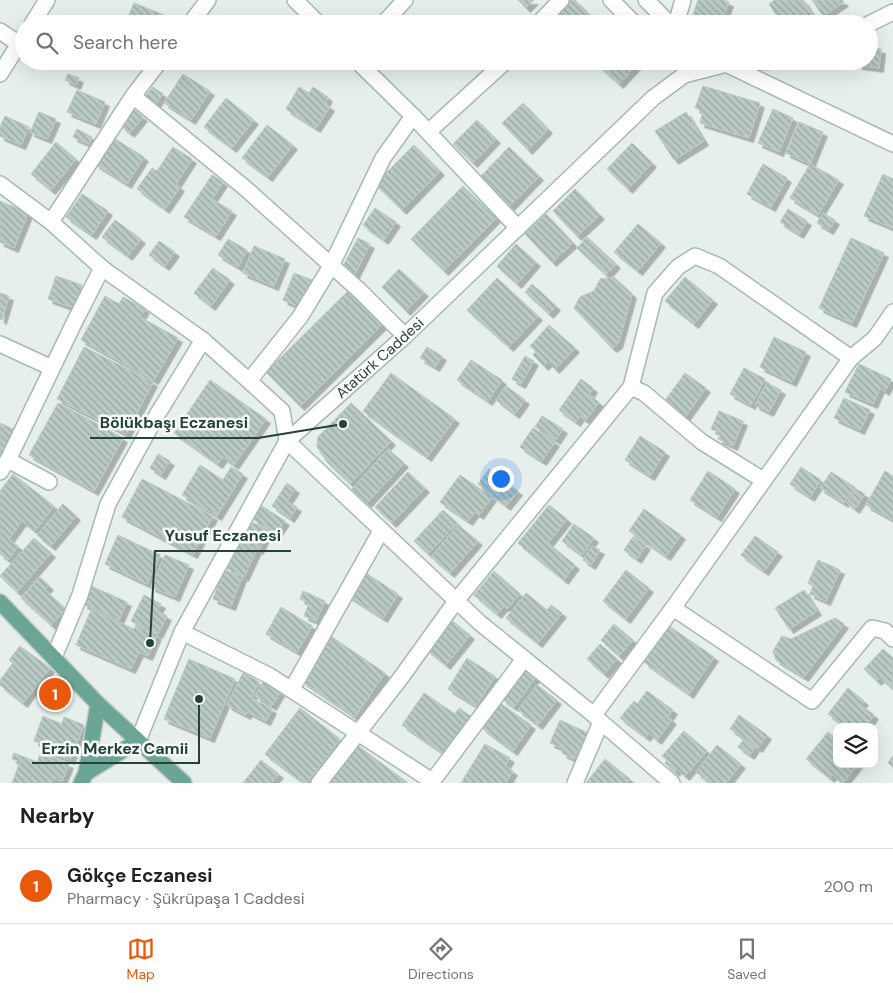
<!DOCTYPE html>
<html lang="en">
<head>
<meta charset="utf-8">
<style>
	body { margin:0; font-family:"DM Sans",sans-serif; background:#f2f2f2; color:#202124 }
	.controls { position:absolute; right:15px; bottom:15px; display:grid; overflow:hidden; border-radius:10px; box-shadow:0 5px 20px #0002 }
	.controls button { width:45px; height:45px; display:grid; place-items:center; padding:0; border:0; border-bottom:1px solid #e0e0e0; background:#fff; color:#202124; font:25px sans-serif }
	.you { position:absolute; left:500px; top:478px; width:18px; height:18px; margin:-12px; border:4px solid #fff; border-radius:50%; background:#1a73e8; box-shadow:0 0 0 8px #1a73e833 }
	.badge { display:grid; place-items:center; width:32px; height:32px; border-radius:50%; background:#ea580c; color:#fff; font-size:16px; font-weight:700 }
	.pin { position:absolute; translate:-50% -50%; border:2px solid #fff; box-shadow:0 1px 5px #0006 }
	.list { margin:0; padding:0; list-style:none }
	h2 { display:flex; justify-content:space-between; align-items:center; height:65px; margin:0; padding:0 20px; font-size:21px }
	h2 small { font-size:16px; font-weight:400; color:#757577 }
	.list li { display:grid; grid-template-columns:32px 1fr auto; gap:15px; align-items:center; box-sizing:border-box; height:75px; padding:0 20px; border-top:1px solid #e0e0e0 }
	.list b { display:block; font-size:19px; white-space:nowrap }
	.list p { margin:0; font-size:16px; white-space:nowrap; color:#757577 }
	.list em { font-size:16px; font-style:normal; color:#757577 }
	.icon { flex:none; width:28px; height:28px; fill:none; stroke:currentColor; stroke-width:2; stroke-linecap:round; stroke-linejoin:round }
	.map { position:relative; flex:none; width:893px; height:783px; overflow:hidden }
	.search { position:absolute; background:#fff; box-shadow:0 5px 20px #0002; left:15px; right:15px; top:15px; height:55px; display:flex; align-items:center; gap:12px; box-sizing:border-box; padding:0 18px; border-radius:28px; color:#757577; font-size:19px }
	.sheet { height:140px; background:#fff }
	nav { display:flex; justify-content:space-around; align-items:center; box-sizing:border-box; height:70px; border-top:1px solid #e0e0e0; background:#fff; font-size:14px; color:#757577 }
	nav a { display:grid; justify-items:center; gap:2px }
	nav .on { color:#ea580c }
	.map>svg:first-child { display:block }
	.building { fill:url(#building-back-hatch); stroke:#b8c9c2; filter:url(#shadow) }
	.lines { fill:none; stroke-linecap:round; stroke-linejoin:round }
	.minor-casing { stroke:#a8b8b2; stroke-width:18 }
	.major-casing { stroke:#c2cac8; stroke-width:18 }
	.minor { stroke:#fff; stroke-width:15 }
	.major { stroke:#6aa596; stroke-width:15 }
	.labels { text-anchor:middle; dominant-baseline:central; stroke-width:5; stroke-linejoin:round; paint-order:stroke }
	.street-label { font-size:15px; fill:#24423a; stroke:#f7fbf9 }
	.leader { fill:none; stroke:#24423a; stroke-width:2 }
	.callout-dot { fill:#24423a; stroke:#f7fbf9; stroke-width:2 }
	.callout-label { font-size:16px; text-anchor:middle; font-weight:bold; fill:#24423a; stroke:#f7fbf9; stroke-width:5; stroke-linejoin:round; paint-order:stroke }
</style>
</head>
<body>
<div class="map">
<svg width="893" height="783" viewBox="0 0 893 783">
	<defs>
		<pattern id="building-back-hatch" width="6" height="6" patternUnits="userSpaceOnUse" patternTransform="scale(1.25)"><rect width="6" height="6" fill="#bbcac4"/><path d="M-1 5l2 2M0 0l6 6M5-1l2 2" fill="none" stroke="#98a6a0"/></pattern>
		<filter id="shadow"><feDropShadow dx="4.5" dy="4.5" stdDeviation="0" flood-color="#0004"/></filter>
	</defs>
	<rect width="100%" height="100%" fill="#e6efeb"/>
	<!-- building -->
	<g class="building">
		<path d="M518,0H534L526,8Z"/>
		<path d="M569,0H575L599,24H545Z"/>
		<path d="M698,0H723L729,2L721,24H699L691,21Z"/>
		<path d="M775,0H803L816,19L808,24H782L769,4Z"/>
		<path d="M812,0H842L844,2L823,16Z"/>
		<path d="M134,3L164,15L160,24H125Z"/>
		<path d="M300,14L309,24H291Z"/>
		<path d="M869,48L881,49L879,68L858,65V61H869Z"/>
		<path d="M593,61H640L619,84Z"/>
		<path d="M68,74L79,78L76,85L65,80Z"/>
		<path d="M183,74L210,91L191,120L164,103Z"/>
		<path d="M703,86L760,103L749,138L700,123L703,111L695,108Z"/>
		<path d="M153,87L163,94L155,105L145,97Z"/>
		<path d="M299,87L309,93L313,87L328,97L325,103L330,107L316,128L286,109Z"/>
		<path d="M77,90L105,102L96,124L67,112Z"/>
		<path d="M226,98L254,120L232,148L204,127Z"/>
		<path d="M523,103L548,129L528,150L502,123Z"/>
		<path d="M133,109L143,117L130,133L121,126Z"/>
		<path d="M773,109L793,118L779,152L758,143Z"/>
		<path d="M39,112L56,119L47,139L30,132Z"/>
		<path d="M686,112L704,141L674,160L655,131Z"/>
		<path d="M5,116L29,127L21,145L0,136V127Z"/>
		<path d="M477,120L496,139L473,163L453,144Z"/>
		<path d="M799,122L823,132L810,164L786,153Z"/>
		<path d="M267,125L293,145L268,177L242,158Z"/>
		<path d="M77,129L92,137L89,144L73,137Z"/>
		<path d="M112,137L144,157L127,184L95,164Z"/>
		<path d="M56,142L76,159L51,190L31,174Z"/>
		<path d="M632,143L652,163L628,189L607,169Z"/>
		<path d="M414,145L440,171L402,210L375,184Z"/>
		<path d="M173,147L192,159L176,184L180,187L165,209L137,189L152,168L157,171Z"/>
		<path d="M509,147L539,176L510,206L480,177Z"/>
		<path d="M763,164L787,178L771,207L747,194Z"/>
		<path d="M810,164L839,180L818,215L790,198Z"/>
		<path d="M883,174L893,179V228L864,216Z"/>
		<path d="M212,175L223,182L212,199L232,211L216,236L184,217Z"/>
		<path d="M463,186L496,218L444,271L411,239Z"/>
		<path d="M575,189L600,215L577,236L553,211Z"/>
		<path d="M82,194L108,211L92,235L66,217Z"/>
		<path d="M0,201L28,213L14,248L0,242Z"/>
		<path d="M375,208L396,222L384,240L363,225Z"/>
		<path d="M788,209L807,221L799,234L780,222Z"/>
		<path d="M823,213L835,220L829,230L817,223Z"/>
		<path d="M546,214L573,243L552,262L525,234Z"/>
		<path d="M115,220L141,239L128,256L102,237Z"/>
		<path d="M638,224L661,243L638,271L614,252Z"/>
		<path d="M587,237L616,264L606,275L577,248Z"/>
		<path d="M358,238L370,244L355,274L342,268Z"/>
		<path d="M851,238L884,253L852,323L819,308Z"/>
		<path d="M228,239L247,250L238,267L218,255Z"/>
		<path d="M159,241L175,252L165,266L149,255Z"/>
		<path d="M516,244L536,262L517,284L497,266Z"/>
		<path d="M254,246L285,259L274,286L243,273Z"/>
		<path d="M213,268L230,280L211,306L194,293Z"/>
		<path d="M399,269L424,292L406,311L382,287Z"/>
		<path d="M294,273L312,280L300,307L283,300Z"/>
		<path d="M56,276L82,285L74,308L48,299Z"/>
		<path d="M614,277L632,294L618,344L612,348L574,308L580,297L594,291L600,279Z"/>
		<path d="M685,277L713,300L694,324L665,301Z"/>
		<path d="M497,278L538,316L509,347L467,310Z"/>
		<path d="M532,284L556,306L549,314L525,292Z"/>
		<path d="M349,290L383,324L300,406L266,372Z"/>
		<path d="M0,293L9,296L2,320L0,319Z"/>
		<path d="M105,296L119,304L123,297L145,309L140,317L178,338L154,380L81,340Z"/>
		<path d="M549,325L575,348L555,369L548,362L544,366L533,355L536,351L530,346Z"/>
		<path d="M774,337L806,352L792,382L760,367Z"/>
		<path d="M84,347L153,382L126,434L57,399Z"/>
		<path d="M427,347L442,356L435,367L420,358Z"/>
		<path d="M525,356L534,361L521,384L512,379Z"/>
		<path d="M471,360L502,380L488,401L457,380Z"/>
		<path d="M859,364L891,379L885,391L880,388L873,404L845,392Z"/>
		<path d="M744,368L765,379L751,405L730,394Z"/>
		<path d="M391,373L455,419L427,457L363,411Z"/>
		<path d="M685,373L706,388L685,417L664,402Z"/>
		<path d="M581,379L593,388L589,395L599,402L586,420L580,416L576,422L559,410Z"/>
		<path d="M210,380L266,419L234,465L223,457L218,464L174,433Z"/>
		<path d="M767,383L781,390L769,412L755,405Z"/>
		<path d="M506,386L525,400L515,414L496,400Z"/>
		<path d="M844,398L870,410L860,430L834,418Z"/>
		<path d="M58,403L123,438L94,491L29,455Z"/>
		<path d="M351,403L391,441L350,484L327,462L317,447L318,437Z"/>
		<path d="M719,411L743,421L733,446L718,439L721,433L711,429Z"/>
		<path d="M542,416L563,429L556,440L535,427Z"/>
		<path d="M0,423L15,430L0,461Z"/>
		<path d="M533,428L555,442L542,461L520,447Z"/>
		<path d="M640,436L665,452L650,476L625,460Z"/>
		<path d="M388,449L404,463L367,503L352,489Z"/>
		<path d="M158,454L170,461L161,475L150,468Z"/>
		<path d="M200,465L223,480L231,467L243,474L217,516L182,495Z"/>
		<path d="M801,467L821,480L810,497L790,484Z"/>
		<path d="M489,469L518,491L506,506L478,484Z"/>
		<path d="M708,471L735,489L717,517L690,500Z"/>
		<path d="M885,471L893,476V520L866,505Z"/>
		<path d="M408,472L425,488L392,523L375,507Z"/>
		<path d="M831,472L855,487L844,503L820,488Z"/>
		<path d="M13,474L54,506L35,531L22,521L9,539L18,546L8,560L0,554V491Z"/>
		<path d="M460,475L492,497L479,515L475,512L468,521L440,502Z"/>
		<path d="M142,479L213,516L193,554L122,517Z"/>
		<path d="M287,483L295,489L287,501L297,507L290,518L272,506Z"/>
		<path d="M856,489L865,494L855,509L847,503Z"/>
		<path d="M63,504L76,516L51,546L37,535Z"/>
		<path d="M549,505L567,519L548,543L575,565L564,580L518,543Z"/>
		<path d="M262,506L285,521L276,534L253,519Z"/>
		<path d="M644,509L681,535L666,556L629,531Z"/>
		<path d="M443,510L457,523L428,554L414,541Z"/>
		<path d="M251,522L268,530L259,550L241,542Z"/>
		<path d="M574,524L594,538L582,555L562,541Z"/>
		<path d="M458,525L478,541L450,573L431,557Z"/>
		<path d="M118,535L160,555L147,584L105,564Z"/>
		<path d="M755,536L778,552L764,571L741,555Z"/>
		<path d="M633,537L646,545L637,559L624,550Z"/>
		<path d="M34,538L51,553L17,592L0,576Z"/>
		<path d="M240,541L257,549L244,577L227,569Z"/>
		<path d="M592,546L600,550L591,565L583,560Z"/>
		<path d="M165,555L189,565L175,597L151,587Z"/>
		<path d="M818,560L840,570L826,601L810,594L813,586L808,583Z"/>
		<path d="M224,570L242,577L231,606L213,599Z"/>
		<path d="M626,570L649,588L626,619L603,601Z"/>
		<path d="M363,571L398,594L383,618L347,595Z"/>
		<path d="M494,571L520,594L507,609L504,606L497,614L474,595Z"/>
		<path d="M40,577L49,586L45,590L66,609L51,625L21,598Z"/>
		<path d="M91,586L127,602L119,620L83,604Z"/>
		<path d="M804,590L817,611L789,629L775,608Z"/>
		<path d="M303,591L325,601L316,621L304,616L309,603L300,599Z"/>
		<path d="M526,593L547,610L551,605L562,613L538,643L506,618Z"/>
		<path d="M144,595L161,604L157,611L167,616L158,634L131,621Z"/>
		<path d="M281,607L312,626L297,652L266,634Z"/>
		<path d="M91,610L134,629L136,626L157,635L148,656L139,652L131,669L76,645Z"/>
		<path d="M835,618L844,624L804,677L776,660L773,651L782,636L791,639Z"/>
		<path d="M450,619L470,635L446,665L426,649Z"/>
		<path d="M614,624L633,640L619,656L601,640Z"/>
		<path d="M669,626L714,657L689,694L644,662Z"/>
		<path d="M332,637L385,673L355,717L302,681Z"/>
		<path d="M600,644L617,659L604,674L587,659Z"/>
		<path d="M20,646L50,668L23,703L0,685V680L13,663L9,660Z"/>
		<path d="M883,649L893,658L892,688L880,678L877,681L864,669Z"/>
		<path d="M467,658L495,676L476,706L448,689Z"/>
		<path d="M189,659L235,679L210,738L164,719Z"/>
		<path d="M525,667L537,675L514,707L502,699Z"/>
		<path d="M243,673L259,682L251,698L272,709L266,721L248,712L246,715L227,705Z"/>
		<path d="M263,682L280,692L272,706L255,696Z"/>
		<path d="M537,685L557,700L538,725L518,710Z"/>
		<path d="M848,688L864,701L861,705L874,715L865,727H845L828,714Z"/>
		<path d="M647,691L673,710L668,717L672,720L657,740L649,733L646,737L620,718L634,701L637,704Z"/>
		<path d="M424,693L455,714L459,708L472,717L446,755L402,725Z"/>
		<path d="M500,703L531,725L513,751L482,728Z"/>
		<path d="M300,708L340,739L307,783H304L265,754Z"/>
		<path d="M739,715L767,735L758,748L730,729Z"/>
		<path d="M43,716L62,724L64,717L84,725L70,760L46,751L48,746L34,741Z"/>
		<path d="M560,720L588,733L585,741L587,742L583,752L578,750L574,759L562,753L564,749L550,743Z"/>
		<path d="M684,731L707,751L685,776L677,769L675,772L665,763L667,760L662,756Z"/>
		<path d="M828,732L837,739V764H858L843,783L833,775L830,778L806,759Z"/>
		<path d="M744,739L755,747L750,755L738,747Z"/>
		<path d="M485,744L510,758L505,766L513,771L506,783H461Z"/>
		<path d="M357,745L408,783H329Z"/>
		<path d="M717,745L741,764L726,783H710L696,772Z"/>
		<path d="M14,753L37,762L41,753L69,764L62,781L53,778L51,783H12L20,762L12,759Z"/>
		<path d="M893,756V767L888,763Z"/>
		<path d="M605,759L630,779L627,783H586Z"/>
		<path d="M261,760L279,774L271,783H243Z"/>
	</g>
	<g class="lines">
		<defs>
			<g id="minor">
				<path d="M295,0L319,24"/>
				<path d="M611,0L635,24"/>
				<path d="M646,0L670,24"/>
				<path d="M32,24L47,0"/>
				<path d="M190,24L208,0"/>
				<path d="M383,24L405,0"/>
				<path d="M538,24L561,0"/>
				<path d="M676,24L683,0"/>
				<path d="M869,24L893,12"/>
				<path d="M0,31L19,44"/>
				<path d="M357,61L413,116L518,228"/>
				<path d="M728,65L893,144"/>
				<path d="M0,74L24,36"/>
				<path d="M133,96L245,188L360,291L405,336"/>
				<path d="M428,132L506,61"/>
				<path d="M0,184L51,222L102,268L203,340L249,381L282,411L287,441L480,623L594,715L601,722L672,783"/>
				<path d="M51,222L133,96L160,61"/>
				<path d="M0,344L52,368"/>
				<path d="M249,381L300,317L331,266L383,158L413,116"/>
				<path d="M631,387L644,393L702,442L763,480"/>
				<path d="M8,460L49,482"/>
				<path d="M0,472L8,460L74,323L102,268"/>
				<path d="M673,608L812,701L872,628L885,631L893,639"/>
				<path d="M182,632L270,676L432,781"/>
				<path d="M54,657L80,595L108,504L157,415L203,340"/>
				<path d="M292,689L381,531"/>
				<path d="M594,715L673,608L851,358L875,338L893,312"/>
				<path id="s1" d="M138,741L182,632L287,441L405,336L653,98L684,75L727,64L773,61"/>
				<path d="M319,783L400,679L456,601L631,387L655,293L678,267L695,256L719,266L851,358"/>
				<path d="M431,783L524,659"/>
				<path d="M575,783L601,722"/>
			</g>
			<g id="major">
				<path d="M0,602L98,704L184,783"/>
				<path d="M86,773L138,741"/>
				<path d="M81,783L86,773L98,704"/>
			</g>
		</defs>
		<!-- minor casing -->
		<use href="#minor" class="minor-casing"/>
		<!-- major casing -->
		<use href="#major" class="major-casing"/>
		<!-- minor -->
		<use href="#minor" class="minor"/>
		<!-- major -->
		<use href="#major" class="major"/>
	</g>
	<g class="labels">
		<!-- street labels -->
		<g class="street-label">
			<text stroke="none"><textPath href="#s1" startOffset="460">Atatürk Caddesi</textPath></text>
		</g>
	</g>
	<!-- callouts -->
	<path class="leader" d="M343 424L258 438H90M150 643L155 551H291M199 699L199 763H32"/>
	<g class="callout-dot">
		<circle cx="343" cy="424" r="5"/>
		<circle cx="150" cy="643" r="5"/>
		<circle cx="199" cy="699" r="5"/>
	</g>
	<g class="callout-label">
		<text x="174" y="428">Bölükbaşı Eczanesi</text>
		<text x="223" y="541">Yusuf Eczanesi</text>
		<text x="115" y="754">Erzin Merkez Camii</text>
	</g>
</svg>
<div class="controls">
<button><svg class="icon" aria-label="layers" viewBox="0 0 24 24"><path d="M12 4l9 5-9 5-9-5zM3 14l9 5 9-5"/></svg></button>
</div>
<div class="you"></div>
<div class="pin badge" style="left:55px;top:694px">1</div>
<div class="search"><svg class="icon" aria-label="search" viewBox="0 0 24 24"><circle cx="10" cy="10" r="6"/><path d="M15 15l6 6"/></svg>Search here</div>
</div>
<section class="sheet">
<h2>Nearby<small></small></h2>
<ul class="list">
<li><span class="badge">1</span><div><b>Gökçe Eczanesi</b><p>Pharmacy · Şükrüpaşa 1 Caddesi</p></div><em>200 m</em></li>
</ul>
</section>
<nav>
<a class="on"><svg class="icon" aria-label="map" viewBox="0 0 24 24"><path d="M3 6l6-2 6 2 6-2v14l-6 2-6-2-6 2zM9 4v14M15 6v14"/></svg>Map</a>
<a><svg class="icon" aria-label="directions" viewBox="0 0 24 24"><path d="M12 3l9 9-9 9-9-9zM9 14v-3h6M13 9l2 2-2 2"/></svg>Directions</a>
<a><svg class="icon" aria-label="saved" viewBox="0 0 24 24"><path d="M7 4h10v16l-5-4-5 4z"/></svg>Saved</a>
</nav>
</body>
</html>
